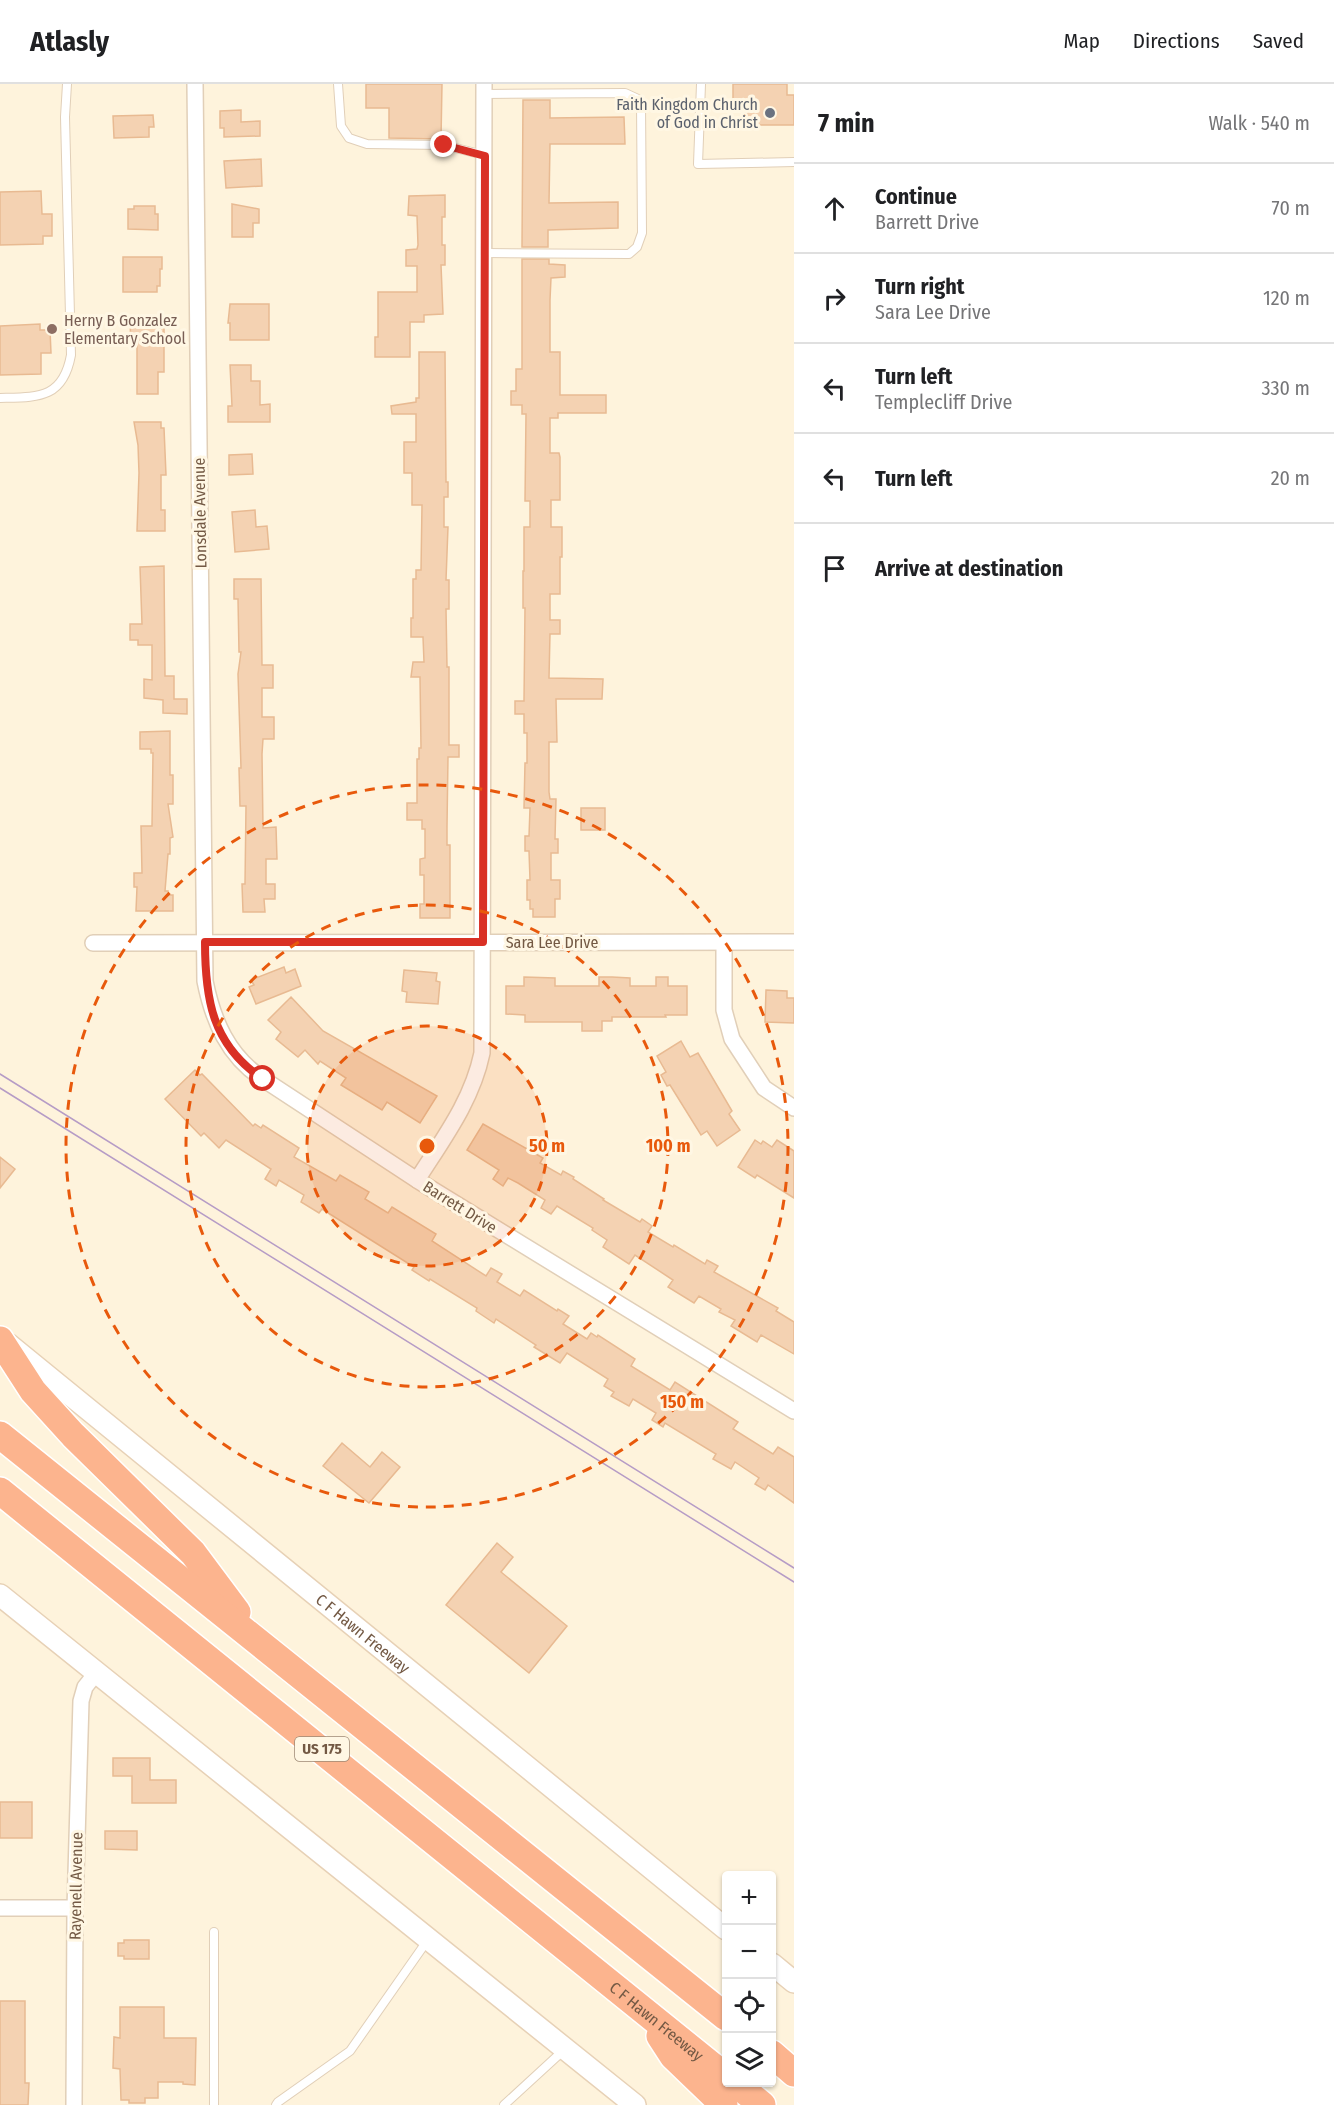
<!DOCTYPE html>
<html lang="en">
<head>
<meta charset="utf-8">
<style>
	body { margin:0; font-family:"Fira Sans Condensed",sans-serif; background:#f2f2f2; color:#202124 }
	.controls { position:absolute; right:18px; bottom:18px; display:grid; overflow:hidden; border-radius:6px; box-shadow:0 2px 4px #0004 }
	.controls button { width:54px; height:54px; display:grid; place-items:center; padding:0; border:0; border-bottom:2px solid #e0e0e0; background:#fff; color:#202124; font:30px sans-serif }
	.stop { position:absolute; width:18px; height:18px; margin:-14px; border:4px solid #d93025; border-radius:50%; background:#fff }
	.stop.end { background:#d93025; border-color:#fff; box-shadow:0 2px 6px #0008 }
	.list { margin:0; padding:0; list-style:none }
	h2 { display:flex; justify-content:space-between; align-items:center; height:78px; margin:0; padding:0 24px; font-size:26px }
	h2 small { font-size:20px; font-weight:400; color:#757577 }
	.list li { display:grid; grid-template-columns:39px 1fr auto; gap:18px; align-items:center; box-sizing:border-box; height:90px; padding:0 24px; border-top:2px solid #e0e0e0 }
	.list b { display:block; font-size:22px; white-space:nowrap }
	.list p { margin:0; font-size:20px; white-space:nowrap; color:#757577 }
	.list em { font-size:20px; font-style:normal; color:#757577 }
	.icon { flex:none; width:33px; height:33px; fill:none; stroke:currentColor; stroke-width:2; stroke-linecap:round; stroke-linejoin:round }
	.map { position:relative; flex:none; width:794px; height:2021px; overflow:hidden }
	header { display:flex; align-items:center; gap:36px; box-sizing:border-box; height:84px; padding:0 30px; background:#fff; border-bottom:2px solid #e0e0e0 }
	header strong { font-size:28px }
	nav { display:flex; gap:33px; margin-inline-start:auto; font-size:21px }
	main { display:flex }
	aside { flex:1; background:#fff }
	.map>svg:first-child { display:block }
	.building { fill:#f4d2b2; stroke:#e8ba92; stroke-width:1.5 }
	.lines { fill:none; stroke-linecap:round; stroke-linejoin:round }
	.service-casing { stroke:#e1cfb8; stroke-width:10 }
	.minor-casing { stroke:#e1cfb8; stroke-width:18 }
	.secondary-casing { stroke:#e7d1b6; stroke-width:24 }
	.motorway-casing { stroke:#fff; stroke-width:30 }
	.service { stroke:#fff; stroke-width:8 }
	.minor { stroke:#fff; stroke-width:15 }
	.secondary { stroke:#fff; stroke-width:21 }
	.motorway { stroke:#fcb48e; stroke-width:27 }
	.tram { stroke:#b69cc6; stroke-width:1.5 }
	.route { stroke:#d93025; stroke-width:8 }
	.ring { fill:none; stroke:#e8590c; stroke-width:3; stroke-dasharray:10 8 }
	.worship-dot { fill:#6b7280; stroke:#fff7e4; stroke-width:2 }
	.education-dot { fill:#8d6e63; stroke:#fff7e4; stroke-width:2 }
	.labels { text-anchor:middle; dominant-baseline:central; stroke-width:6; stroke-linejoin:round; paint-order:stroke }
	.shield { fill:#fff7e4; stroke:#9d8874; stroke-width:1.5 }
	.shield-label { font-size:15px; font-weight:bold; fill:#735944 }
	.worship-label { font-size:16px; fill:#5b616d; stroke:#fff7e4; text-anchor:end }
	.education-label { font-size:16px; fill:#785e54; stroke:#fff7e4; text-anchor:start }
	.street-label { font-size:16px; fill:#735944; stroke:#fff7e4 }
	.centre { fill:#e8590c; stroke:#fff7e4; stroke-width:3 }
	.ring-label { font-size:18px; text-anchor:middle; font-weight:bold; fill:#e8590c; stroke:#fff7e4; stroke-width:6; stroke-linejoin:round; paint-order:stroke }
</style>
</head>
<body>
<header>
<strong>Atlasly</strong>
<nav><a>Map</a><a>Directions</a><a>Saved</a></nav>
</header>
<main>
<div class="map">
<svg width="794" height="2021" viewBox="0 0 794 2021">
	<rect width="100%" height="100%" fill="#fef3dc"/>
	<!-- building -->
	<g class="building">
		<path d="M366,0H442L441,55L389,54V24H366Z"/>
		<path d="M733,0H787V11H794V41H745V17H733Z"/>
		<path d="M523,16H550V34L624,33L625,60H550L549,119L618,118V144L548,146V163H522Z"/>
		<path d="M241,26V38L260,37V52L224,53V44H220V27Z"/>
		<path d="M153,31L154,43H149V53L114,54L113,32Z"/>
		<path d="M261,75L262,102L226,104L224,77Z"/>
		<path d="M41,107L42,130H52V152H43V160L0,161V108Z"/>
		<path d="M445,111V133H442V161H445V181H441L443,230L424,231V238H410V273H375V253H378V208H417V182H406V166L417,165L418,161L417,132L408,131L409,112Z"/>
		<path d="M232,120L259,125V139H253V153H232Z"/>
		<path d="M134,122H155V130H158V146L128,145V125H134Z"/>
		<path d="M123,173H162V185H160V202H157V208H123Z"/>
		<path d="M522,175H549V180L565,181V193L551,194L550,216V268H560V311H606V329H558V334H550V369H559L560,373V416H551V443H562V473H560V510H550V536H560V550H550L549,594L603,595L602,615H556L557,658H549V708L550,715H556L555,755H558V769H551V796H560V815H555V833H533V825H530V816H527V796H530L529,767H525V752H529L530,724H524L525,679H527V649H524V630H515V617H524L525,524H523V487H524V443H530V417H525L526,330H522V321H511V307H516V285H522Z"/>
		<path d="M230,220H269V256H230V239H228Z"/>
		<path d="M161,236V243H164V288H158V310H137V261H131L130,237Z"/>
		<path d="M40,240V246H50L51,269H41V290L0,291V242Z"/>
		<path d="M419,268H445L446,398H448V413H444V443H448L446,496H449V525H446L447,583H449V661H459V673H448L447,743V761H450V834H420V820H424V791H420V775L425,774V745H422V736H407V719H417V675H419V664H421L420,593H411L413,578H424L423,553H411V534H413V495H416V486H421L422,421H412V389H404V358H416V330H392L391,322L416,318V314H419Z"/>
		<path d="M230,281H251V297H260V321L270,320V338H228V322H232Z"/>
		<path d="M134,338H161V344H164L166,391H161V426H165V447H137L139,389L138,361Z"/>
		<path d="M252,370L253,390L229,391V371Z"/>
		<path d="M255,426L256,443L267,442L269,465L235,468L232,428Z"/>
		<path d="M164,482L165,592H174V615H187V630L163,629V616L144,614V595L152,596V561H138V556H130V540H142L140,483Z"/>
		<path d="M234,495H261L262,581H273V604H262V633H274V655H263L262,670L263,744L276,743L277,775H266V800H275V815H264L265,828H243L242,800H245L246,722H240L239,684H241L238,590L241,568H239L238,515H234Z"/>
		<path d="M170,647V691H173V720H168L173,753L170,754V770H168L165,807H168V811H173V827H136L137,803H134V789H142L141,742H152L153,669H151V665H140V648Z"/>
		<rect x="581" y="724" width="24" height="22"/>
		<path d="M284,883L286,889L295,885L301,902L256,920L249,903L254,901L251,896Z"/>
		<path d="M404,886L437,889L436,897L440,898L438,920L406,918L407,908L402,907Z"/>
		<path d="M524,893L555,894V902H599V893H612L630,894V902H656V893H668V902H687V931H665L666,933H612V937H602V947H582V938H525V931L506,930V902H524Z"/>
		<path d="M766,906L787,907V914H794V939L765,938Z"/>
		<path d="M291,913L323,947L437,1012L420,1039L387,1018L382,1026L341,1001L346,994L320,977L318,980L305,966L298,973L276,955L281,948L268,936Z"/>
		<path d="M681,957L690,973L698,969L732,1027L729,1030L740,1046L717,1062L707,1047L701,1051L670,1001L667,1002L661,991L666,988L657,972Z"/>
		<path d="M195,986L200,991L202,990L253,1042L255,1040L261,1044L263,1041L299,1064L294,1073L336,1097L340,1091L369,1108L365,1115L388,1129L392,1123L436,1150L432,1157L486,1192L491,1184L502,1190L497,1198L520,1212L524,1206L557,1227L558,1225L569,1232L563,1240L587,1255L591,1249L597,1253L598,1251L635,1275L631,1282L670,1306L675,1298L738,1338L733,1345L773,1370L778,1363L794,1373V1419L768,1401L765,1406L755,1400L759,1394L735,1378L731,1385L713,1375L716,1370L665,1339L663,1343L652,1336L656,1329L633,1315L629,1322L611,1312L614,1308L604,1302L608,1295L567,1269L560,1279L534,1263L536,1261L496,1235L494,1239L476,1227L477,1224L430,1195L429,1197L412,1186L414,1183L371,1156L322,1125L319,1129L301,1118L304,1111L279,1096L276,1102L265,1095L271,1085L226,1056L219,1064L204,1049L201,1052L165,1015Z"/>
		<path d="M483,1040L543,1074L540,1079L561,1091L563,1087L574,1093L573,1095L604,1115L603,1116L640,1138L642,1135L652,1142L648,1148L673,1163L674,1161L705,1180L707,1176L718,1182L714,1188L778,1224L776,1227L794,1238V1270L761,1251L757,1258L731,1242L735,1236L719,1228L721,1225L699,1212L694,1219L668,1203L673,1196L635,1171L629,1180L603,1163L607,1156L592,1146L593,1144L557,1122L551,1130L541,1124L545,1116L518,1099L508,1094L503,1102L493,1095L499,1086L467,1066Z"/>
		<path d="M755,1056L761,1060L763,1057L772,1063L777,1056L794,1067V1114L757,1091L755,1094L738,1083Z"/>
		<path d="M0,1073L15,1085L0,1104Z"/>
		<path d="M342,1359L370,1383L382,1368L400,1383L369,1419L323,1382Z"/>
		<path d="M497,1459L513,1473L501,1488L567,1542L529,1589L446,1521Z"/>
		<path d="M113,1674H150V1696H176V1719H132V1692H113Z"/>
		<rect x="0" y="1718" width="32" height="36"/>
		<path d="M105,1747H137V1766L105,1765Z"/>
		<path d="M124,1856H149V1875H124V1872H118V1859H124Z"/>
		<path d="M0,1917H25V1999H29L28,2021H0Z"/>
		<path d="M120,1923H164V1954H196L195,2001L183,2000V1998H158V2014H145V2019H129V2016H121L120,1985L113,1984L114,1953L120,1954Z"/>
	</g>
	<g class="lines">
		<defs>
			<g id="service">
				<path d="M338,0L341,42L349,54L367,60L443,61L484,71"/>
				<path d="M701,0L698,80L794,78"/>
				<path d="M484,10L625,9L638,15L641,19L642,149L637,163L629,170L485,169"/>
				<path d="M0,314C38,313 63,315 71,271L65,33L67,0"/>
				<path d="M214,1848V2021"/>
				<path d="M276,2021L278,2018L350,1967L427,1857"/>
				<path d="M504,2021L565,1965"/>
			</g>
			<g id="minor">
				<path d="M195,0L205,897C213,937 228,972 263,995L417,1096L794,1327"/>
				<path d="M724,858V926L732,955L764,1004L794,1024"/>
				<path d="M93,859L794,858"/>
				<path d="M417,1096C443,1055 472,1017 482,969L484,0"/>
				<path d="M0,1824H75"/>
				<path d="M74,2021L75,1824L81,1617L85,1603L97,1588"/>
			</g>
			<g id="secondary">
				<path id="s1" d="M8,1260L726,1845"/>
				<path d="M0,1511L635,2021"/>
				<path d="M772,1880L794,1898"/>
			</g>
			<g id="motorway">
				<path d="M0,1256L33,1307L73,1351L193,1469L237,1528"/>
				<path d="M0,1351L726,1933"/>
				<path id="s2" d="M0,1407L726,1993"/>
				<path d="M660,1952L673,1972L724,2021"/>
				<path d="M772,1970L794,1989"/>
				<path d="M734,1998L762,2021"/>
			</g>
		</defs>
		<!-- service casing -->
		<use href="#service" class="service-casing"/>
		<!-- minor casing -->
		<use href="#minor" class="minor-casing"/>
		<!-- secondary casing -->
		<use href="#secondary" class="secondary-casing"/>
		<!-- motorway casing -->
		<use href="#motorway" class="motorway-casing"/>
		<!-- service -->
		<use href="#service" class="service"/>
		<!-- minor -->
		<use href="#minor" class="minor"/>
		<!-- secondary -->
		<use href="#secondary" class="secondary"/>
		<!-- motorway -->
		<use href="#motorway" class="motorway"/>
		<!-- tram -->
		<g class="tram">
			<path d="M0,990L794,1484"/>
			<path d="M0,1004L794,1498"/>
		</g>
	</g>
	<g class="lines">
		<!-- route -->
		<path class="route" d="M263,995C212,961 205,915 205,858H483L485,72L444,61"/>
	</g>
	<!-- distance rings -->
	<circle cx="427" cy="1062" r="120" fill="#e8590c" fill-opacity=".12"/>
	<g class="ring">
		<circle cx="427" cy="1062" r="120"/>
		<circle cx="427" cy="1062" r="241"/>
		<circle cx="427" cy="1062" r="361"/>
	</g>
	<!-- markers -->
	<circle class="worship-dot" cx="770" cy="29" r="6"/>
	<circle class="education-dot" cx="52" cy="245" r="6"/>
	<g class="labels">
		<!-- shield labels -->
		<rect class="shield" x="295" y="1653" width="54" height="24" rx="4.5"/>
		<g class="shield-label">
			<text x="322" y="1665">US 175</text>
		</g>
		<!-- worship labels -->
		<g class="worship-label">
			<text x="758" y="20">Faith Kingdom Church<tspan x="758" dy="18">of God in Christ</tspan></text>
		</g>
		<!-- education labels -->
		<g class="education-label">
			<text x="64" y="236">Herny B Gonzalez<tspan x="64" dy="18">Elementary School</tspan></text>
		</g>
		<!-- street labels -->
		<g class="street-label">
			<text transform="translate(200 429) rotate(-91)">Lonsdale Avenue</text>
			<text x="552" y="858">Sara Lee Drive</text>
			<text transform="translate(460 1123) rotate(32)">Barrett Drive</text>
			<text stroke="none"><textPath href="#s1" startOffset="458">C F Hawn Freeway</textPath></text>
			<text transform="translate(76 1802) rotate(-89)">Rayenell Avenue</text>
			<text stroke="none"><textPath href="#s2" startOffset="844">C F Hawn Freeway</textPath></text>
		</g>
	</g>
	<circle cx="427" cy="1062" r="9" class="centre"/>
	<g class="ring-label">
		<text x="547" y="1068">50 m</text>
		<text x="668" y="1068">100 m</text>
		<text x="682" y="1324">150 m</text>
	</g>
</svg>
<div class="controls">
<button>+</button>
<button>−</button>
<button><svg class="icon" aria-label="locate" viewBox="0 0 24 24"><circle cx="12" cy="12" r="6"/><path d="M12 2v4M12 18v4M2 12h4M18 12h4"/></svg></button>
<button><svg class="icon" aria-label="layers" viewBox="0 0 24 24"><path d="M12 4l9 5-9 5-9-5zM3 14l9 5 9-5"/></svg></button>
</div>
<div class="stop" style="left:263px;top:995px"></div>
<div class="stop end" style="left:444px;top:61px"></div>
</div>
<aside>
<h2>7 min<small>Walk · 540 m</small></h2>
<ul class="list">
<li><svg class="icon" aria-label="ahead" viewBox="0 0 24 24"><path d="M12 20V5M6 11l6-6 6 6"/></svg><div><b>Continue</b><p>Barrett Drive</p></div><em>70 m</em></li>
<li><svg class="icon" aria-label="right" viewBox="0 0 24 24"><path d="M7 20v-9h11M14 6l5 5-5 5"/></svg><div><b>Turn right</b><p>Sara Lee Drive</p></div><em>120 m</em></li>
<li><svg class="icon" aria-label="left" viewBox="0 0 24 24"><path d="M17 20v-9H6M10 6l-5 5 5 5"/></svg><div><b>Turn left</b><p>Templecliff Drive</p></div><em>330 m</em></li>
<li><svg class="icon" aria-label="left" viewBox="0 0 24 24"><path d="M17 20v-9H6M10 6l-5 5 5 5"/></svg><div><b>Turn left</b></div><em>20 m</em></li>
<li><svg class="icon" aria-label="arrive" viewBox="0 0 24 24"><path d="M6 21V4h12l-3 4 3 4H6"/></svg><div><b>Arrive at destination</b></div></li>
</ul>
</aside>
</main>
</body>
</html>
